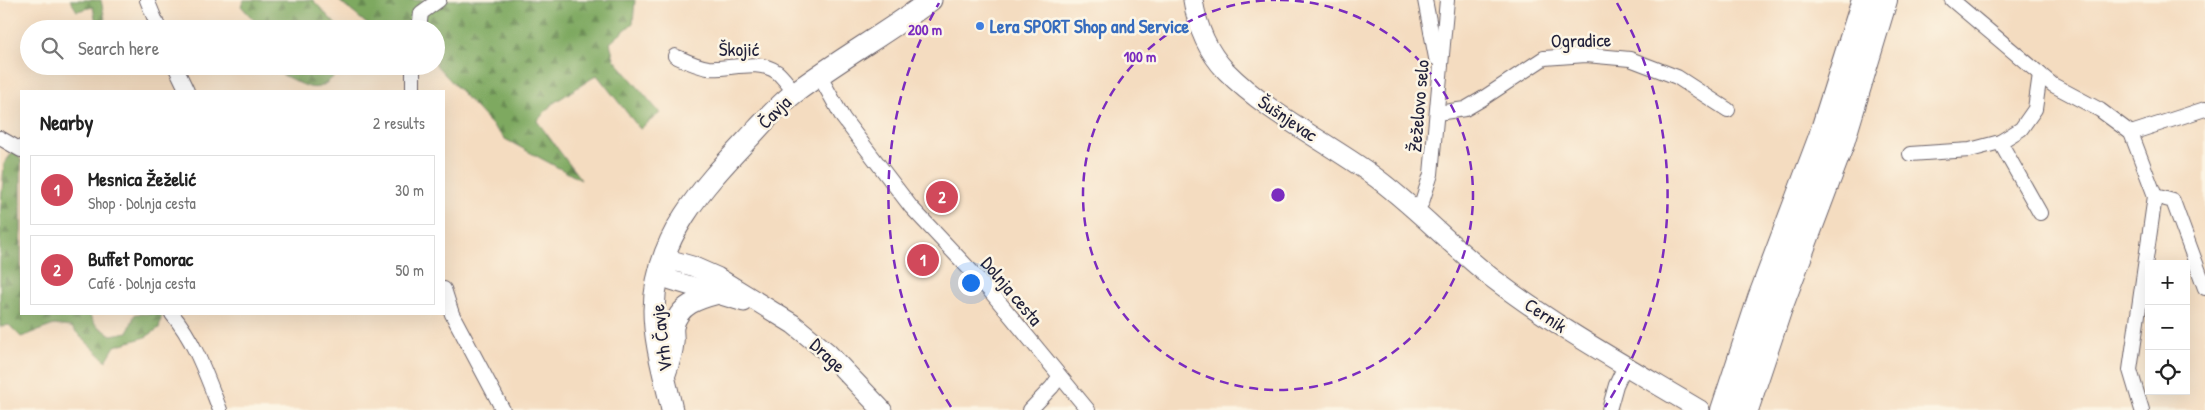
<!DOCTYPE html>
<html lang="en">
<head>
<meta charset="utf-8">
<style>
	body { margin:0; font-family:"Patrick Hand",sans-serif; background:#f2f2f2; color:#222 }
	.controls { position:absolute; right:15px; bottom:15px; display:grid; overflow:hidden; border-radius:0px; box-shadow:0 5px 20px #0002 }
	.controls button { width:45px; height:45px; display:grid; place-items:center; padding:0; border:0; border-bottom:1px solid #e0e0e0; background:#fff; color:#222; font:25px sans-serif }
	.you { position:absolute; left:970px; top:282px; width:18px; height:18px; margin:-12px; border:4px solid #fff; border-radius:50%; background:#1a73e8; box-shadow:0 0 0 8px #1a73e833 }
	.badge { display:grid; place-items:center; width:32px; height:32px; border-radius:50%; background:#d1495b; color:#fff; font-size:16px; font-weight:700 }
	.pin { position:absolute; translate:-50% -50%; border:2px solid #fff; box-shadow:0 1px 5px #0006 }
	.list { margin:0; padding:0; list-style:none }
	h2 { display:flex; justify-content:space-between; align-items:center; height:65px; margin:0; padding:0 20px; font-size:21px }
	h2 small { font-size:16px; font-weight:400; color:#767676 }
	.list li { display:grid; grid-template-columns:32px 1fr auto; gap:15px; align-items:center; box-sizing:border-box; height:70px; margin:0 10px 10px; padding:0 10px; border:1px solid #e0e0e0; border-radius:0px }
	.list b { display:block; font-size:19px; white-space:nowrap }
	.list p { margin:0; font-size:16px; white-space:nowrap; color:#767676 }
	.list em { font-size:16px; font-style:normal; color:#767676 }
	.icon { flex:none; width:28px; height:28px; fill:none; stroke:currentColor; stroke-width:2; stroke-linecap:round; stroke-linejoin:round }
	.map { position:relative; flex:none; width:2205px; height:410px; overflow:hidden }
	.search { position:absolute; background:#fff; box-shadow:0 5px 20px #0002; left:20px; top:20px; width:425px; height:55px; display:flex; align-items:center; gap:12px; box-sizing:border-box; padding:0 18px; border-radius:28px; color:#767676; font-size:19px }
	.panel { position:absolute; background:#fff; box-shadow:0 5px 20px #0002; left:20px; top:90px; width:425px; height:225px; border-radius:0px }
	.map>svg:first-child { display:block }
	.forest { fill:url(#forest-firs); stroke:#50664e }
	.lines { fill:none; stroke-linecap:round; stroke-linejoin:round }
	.street-casing { stroke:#6c636a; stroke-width:16 }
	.secondary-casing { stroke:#6c636a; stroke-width:21 }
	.primary-casing { stroke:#6c636a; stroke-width:23 }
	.highway-casing { stroke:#6c636a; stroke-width:26 }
	.street { stroke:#fff; stroke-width:14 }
	.secondary { stroke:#fff; stroke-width:19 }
	.primary { stroke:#fff; stroke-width:21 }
	.highway { stroke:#fff; stroke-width:24 }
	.ring { fill:none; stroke:#7b2cbf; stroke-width:2.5; stroke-dasharray:9 6 }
	.shop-dot { fill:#3f7fe0; stroke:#fcf5e5; stroke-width:2 }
	.labels { text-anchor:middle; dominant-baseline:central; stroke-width:5; stroke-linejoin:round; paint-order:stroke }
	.shop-label { font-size:19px; font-weight:bold; fill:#366cbe; stroke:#fcf5e5; text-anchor:start }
	.street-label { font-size:19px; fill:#22223b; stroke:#fcf5e5 }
	.centre { fill:#7b2cbf; stroke:#fcf5e5; stroke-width:2.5 }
	.ring-label { font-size:15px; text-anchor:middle; font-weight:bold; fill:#7b2cbf; stroke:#fcf5e5; stroke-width:5; stroke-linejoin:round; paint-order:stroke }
</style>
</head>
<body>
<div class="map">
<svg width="2205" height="410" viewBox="0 0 2205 410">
	<defs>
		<pattern id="forest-firs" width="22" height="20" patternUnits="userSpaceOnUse" patternTransform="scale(1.25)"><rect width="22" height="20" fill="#7ea961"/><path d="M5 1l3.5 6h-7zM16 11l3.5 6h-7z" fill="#678951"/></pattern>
	</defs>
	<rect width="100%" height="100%" fill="#fcf5e5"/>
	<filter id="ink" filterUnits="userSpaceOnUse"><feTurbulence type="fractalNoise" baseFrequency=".02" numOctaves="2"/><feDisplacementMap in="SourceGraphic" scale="10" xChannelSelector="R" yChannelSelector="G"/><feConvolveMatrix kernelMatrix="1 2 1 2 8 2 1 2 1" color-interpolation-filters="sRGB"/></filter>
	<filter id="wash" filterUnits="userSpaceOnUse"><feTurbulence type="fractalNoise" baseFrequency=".0096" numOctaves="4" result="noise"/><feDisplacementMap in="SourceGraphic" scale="20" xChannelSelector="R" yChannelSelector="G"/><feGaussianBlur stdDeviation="1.12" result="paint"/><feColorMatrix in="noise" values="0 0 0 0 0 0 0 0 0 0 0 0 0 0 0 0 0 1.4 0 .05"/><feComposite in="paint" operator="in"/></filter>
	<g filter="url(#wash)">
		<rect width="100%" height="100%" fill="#f4dcc0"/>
		<!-- forest -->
		<g class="forest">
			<path d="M70,0H101L107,29H103L96,23L93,7L77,11Z"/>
			<path d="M244,0H313L340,29H262L241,6Z"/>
			<path d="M338,0H635L633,23L610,43L614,59L660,113L640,129L597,75L552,104L537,121L581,180L505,139L436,65V29H373Z"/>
			<path d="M279,66H344C316,96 316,91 281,74Z"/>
			<path d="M14,150L21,160V314H89L96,325L111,335L128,332L135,314H162L159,328L146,337L115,346L106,361L71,327L54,325L21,337L9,325L0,327V219L4,164Z"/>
		</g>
	</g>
	<g filter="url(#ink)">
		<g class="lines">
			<defs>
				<g id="street">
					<path d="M147,0L159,29"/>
					<path d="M1425,0L1436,58"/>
					<path d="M1952,0L2053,85L2100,110L2131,133L2155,196L2130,370L2142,410"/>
					<path d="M419,29L421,13L439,0"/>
					<path d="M675,56C686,61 696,66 708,68C729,70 758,58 777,72C783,77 789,86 795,92"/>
					<path d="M175,66L187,91"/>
					<path d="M413,66V91"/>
					<path d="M819,75L843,118L911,207L990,291L1088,410"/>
					<path d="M1437,113L1465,109L1482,99L1544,58L1586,55L1630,59L1677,77L1728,110"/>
					<path d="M2131,133L2205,109"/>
					<path d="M0,138L21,150"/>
					<path d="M2000,142L2040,213"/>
					<path d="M1910,154L1970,150L2000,142L2021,129L2035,109L2040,74"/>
					<path d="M2155,196L2173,201L2205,288"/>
					<path d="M1416,211L1422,202L1431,174L1447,0"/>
					<path d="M444,289L452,314L503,410"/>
					<path d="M172,314C195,341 207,377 220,410"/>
					<path d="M1030,410L1052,387L1059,377"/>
					<path d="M1609,410L1616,385L1625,366"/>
				</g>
				<g id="secondary">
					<path d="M1193,0C1197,26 1208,52 1226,71C1265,111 1325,141 1371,174C1414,205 1450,245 1492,278C1557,328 1630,368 1700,410"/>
					<path d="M664,258L692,266L717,277L793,324L827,352L882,410"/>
					<path d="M661,266L671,280L744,302"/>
					<path d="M665,377C669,366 673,355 674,343C675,337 673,332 674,327C678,305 699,299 718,294"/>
				</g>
				<path id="primary" d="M672,410C665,378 654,343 654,310C655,238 702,188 748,139C763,123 779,104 797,91C840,59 888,32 931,0"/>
				<g id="highway">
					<path d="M1723,410L1760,298L1820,139L1864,0"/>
					<path d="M1746,410L1780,308L1841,146L1885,0"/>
				</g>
			</defs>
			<!-- street casing -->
			<use href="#street" class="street-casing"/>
			<!-- secondary casing -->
			<use href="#secondary" class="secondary-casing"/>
			<!-- primary casing -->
			<use href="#primary" class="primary-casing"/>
			<!-- highway casing -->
			<use href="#highway" class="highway-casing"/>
			<!-- street -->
			<use href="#street" class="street"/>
			<!-- secondary -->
			<use href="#secondary" class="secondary"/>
			<!-- primary -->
			<use href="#primary" class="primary"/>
			<!-- highway -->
			<use href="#highway" class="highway"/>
		</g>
	</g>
	<!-- distance rings -->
	<g class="ring">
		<path d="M1280 0A195 195 0 1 1 1276 0"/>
		<path d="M951 407A390 390 0 0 1 939 3M1617 3A390 390 0 0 1 1605 407"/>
	</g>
	<!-- markers -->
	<circle class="shop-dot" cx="980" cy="26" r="5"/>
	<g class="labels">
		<!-- shop labels -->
		<g class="shop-label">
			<text x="990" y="26">Lera SPORT Shop and Service</text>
		</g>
		<!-- street labels -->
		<g class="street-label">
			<text transform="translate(1581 40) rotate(-1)">Ogradice</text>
			<text x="739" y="49">Škojić</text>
			<text transform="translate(1418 106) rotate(-85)">Žeželovo selo</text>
			<text transform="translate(774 112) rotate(-45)">Čavja</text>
			<text transform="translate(1288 118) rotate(34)">Šušnjevac</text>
			<text transform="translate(1012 291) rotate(50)">Dolnja cesta</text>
			<text transform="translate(1546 315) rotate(34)">Cernik</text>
			<text transform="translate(661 338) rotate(-97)">Vrh Čavje</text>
			<text transform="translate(828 355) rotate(43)">Drage</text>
		</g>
	</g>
	<circle cx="1278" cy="195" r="8" class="centre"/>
	<g class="ring-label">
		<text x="925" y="35">200 m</text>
		<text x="1140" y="62">100 m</text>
	</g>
</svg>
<div class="controls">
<button>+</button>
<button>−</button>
<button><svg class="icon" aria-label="locate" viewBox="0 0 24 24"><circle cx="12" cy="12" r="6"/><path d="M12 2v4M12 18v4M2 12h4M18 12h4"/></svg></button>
</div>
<div class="you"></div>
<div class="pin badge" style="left:923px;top:260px">1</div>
<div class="pin badge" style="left:942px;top:197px">2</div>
<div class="search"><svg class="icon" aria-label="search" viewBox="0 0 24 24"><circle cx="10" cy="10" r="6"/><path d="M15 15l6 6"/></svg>Search here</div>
<section class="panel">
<h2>Nearby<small>2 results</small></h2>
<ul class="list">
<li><span class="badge">1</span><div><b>Mesnica Žeželić</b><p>Shop · Dolnja cesta</p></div><em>30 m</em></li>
<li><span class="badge">2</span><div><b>Buffet Pomorac</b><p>Café · Dolnja cesta</p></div><em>50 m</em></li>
</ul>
</section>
</div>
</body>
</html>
